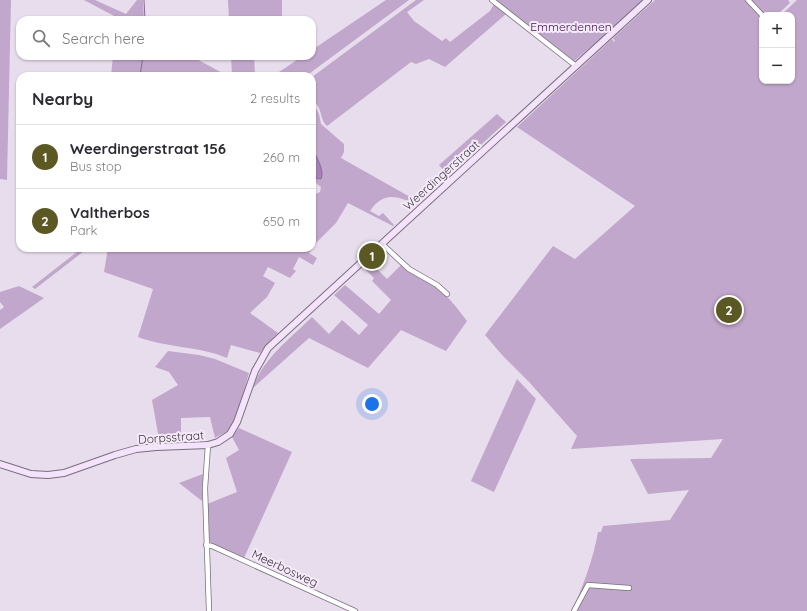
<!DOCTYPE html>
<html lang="en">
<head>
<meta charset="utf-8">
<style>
	body { margin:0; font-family:Quicksand,sans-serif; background:#f7f7f7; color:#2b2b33 }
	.controls { position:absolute; right:12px; top:12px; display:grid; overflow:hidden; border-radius:8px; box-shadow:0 1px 3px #0004 }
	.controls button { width:36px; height:36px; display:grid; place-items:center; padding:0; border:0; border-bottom:1px solid #e1e1e2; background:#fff; color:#2b2b33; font:20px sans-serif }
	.you { position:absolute; left:372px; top:404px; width:14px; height:14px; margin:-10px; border:3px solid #fff; border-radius:50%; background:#1a73e8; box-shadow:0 0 0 6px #1a73e833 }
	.badge { display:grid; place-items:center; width:26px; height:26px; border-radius:50%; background:#5b5824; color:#fff; font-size:13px; font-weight:700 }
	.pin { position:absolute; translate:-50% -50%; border:2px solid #fff; box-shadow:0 1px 4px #0006 }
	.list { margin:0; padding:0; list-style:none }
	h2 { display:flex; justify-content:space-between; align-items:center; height:52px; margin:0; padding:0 16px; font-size:17px }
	h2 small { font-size:13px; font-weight:400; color:#7c7c81 }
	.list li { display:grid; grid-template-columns:26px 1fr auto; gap:12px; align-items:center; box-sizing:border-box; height:64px; padding:0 16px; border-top:1px solid #e1e1e2 }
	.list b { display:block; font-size:15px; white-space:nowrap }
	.list p { margin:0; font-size:13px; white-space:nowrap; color:#7c7c81 }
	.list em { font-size:13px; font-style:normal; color:#7c7c81 }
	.icon { flex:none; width:22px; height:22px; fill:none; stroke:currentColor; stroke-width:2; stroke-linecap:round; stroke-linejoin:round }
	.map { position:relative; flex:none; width:807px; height:611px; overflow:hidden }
	.search { position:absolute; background:#fff; box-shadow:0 1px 3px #0004; left:16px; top:16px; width:300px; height:44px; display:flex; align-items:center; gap:10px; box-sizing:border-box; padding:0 14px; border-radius:12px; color:#7c7c81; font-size:15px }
	.panel { position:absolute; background:#fff; box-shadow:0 1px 3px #0004; left:16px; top:72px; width:300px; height:180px; border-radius:12px }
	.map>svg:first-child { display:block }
	.green { fill:#c1a7cb }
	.water { fill:#a980ba; stroke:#886a94 }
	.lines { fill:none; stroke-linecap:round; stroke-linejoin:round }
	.stream { stroke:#886a94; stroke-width:1 }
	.minor-casing { stroke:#786f7c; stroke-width:6 }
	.secondary-casing { stroke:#786f7c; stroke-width:8 }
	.minor { stroke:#fff; stroke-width:4.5 }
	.secondary { stroke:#f5e2fd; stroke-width:6 }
	.labels { text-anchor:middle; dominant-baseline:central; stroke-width:4; stroke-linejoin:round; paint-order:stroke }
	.park-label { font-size:12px; fill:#440e56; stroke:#f5eaf9 }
	.street-label { font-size:12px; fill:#3c373d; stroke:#f5eaf9 }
</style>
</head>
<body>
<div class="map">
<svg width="807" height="611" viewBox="0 0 807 611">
	<rect width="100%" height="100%" fill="#e8ddec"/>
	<!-- green -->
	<g class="green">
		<path d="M0,0H11L7,180L0,179Z"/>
		<path d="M84,0H95L126,14L137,0H143L144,20H116V17Z"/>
		<path d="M228,0H282V20H229Z"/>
		<path d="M386,0H409L306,76H278L279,72L303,56H312V50Z"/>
		<path d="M416,0H424L407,12L414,21L442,41L446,38L450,42L490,11L494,4L506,14L445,67L429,59L416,64L411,62L327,126C319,119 323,106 312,101V77Z"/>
		<path d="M494,0H645L577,62L576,61L594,44L573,62Z"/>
		<path d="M655,0H747L762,17V81H792V15H781L797,0H807V611H575L587,583H586L572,611C583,586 593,560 598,532H601L603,526L670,520L689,490L648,494L630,459L711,458L723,439L571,449L577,436L530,383L503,356L485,335L553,246L575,259L635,206L517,127L612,39L614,42L615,41L613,38Z"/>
		<path d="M749,0H788L790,3L777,15H763Z"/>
		<path d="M113,56H191L228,76H111Z"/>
		<path d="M231,56H254L255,75L273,74L274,76H232Z"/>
		<path d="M312,104H314L319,114L321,124L344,144V152L341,158L419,202L416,205C397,195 383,192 370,211L379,216L383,213L394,225L393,226L348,203L336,223L314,245L309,253L317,258L313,265L299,257L293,269L296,271L290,278L268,267L263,276L275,283L267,297L250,313L278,333L266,345L260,353L231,345L227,358C199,346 167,348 138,337L153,289L104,272L108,248H312V194L314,195L320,192L321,187L312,180V176L319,180L322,178L318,162L312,148Z"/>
		<path d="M497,114L506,122L448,175L439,165Z"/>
		<path d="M82,248H88L35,289L32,287Z"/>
		<path d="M370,262L387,279L401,265C411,274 422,278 433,285C447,294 457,308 467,321L446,351L401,330L368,368L309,338L253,388C262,359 291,338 312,317L329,334L342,320L359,335L368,325L334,295L345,285L379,314L391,300L372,281L374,278L364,268Z"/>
		<path d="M19,286L44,298L0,329V310L4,307L0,302V292Z"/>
		<path d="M168,351L199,355L215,359L249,373C244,389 239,420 226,432C222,434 218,436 215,438L210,417L181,418V438L159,439L152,400L178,385L169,372L155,367Z"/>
		<path d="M517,379L536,399L494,492L471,481Z"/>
		<path d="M239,428L292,452L244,558L211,543L209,539L207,504L237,492L226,458L239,450L232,437Z"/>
		<path d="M203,474L202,501L179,483Z"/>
	</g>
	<!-- water -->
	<path class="water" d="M312,148C316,156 325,171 321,179H318L312,176Z"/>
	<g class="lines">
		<!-- stream -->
		<g class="stream">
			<path d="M144,0L145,20"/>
			<path d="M140,76L143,56"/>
		</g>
		<defs>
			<g id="minor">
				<path d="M492,0L576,66"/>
				<path d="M748,0L762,15"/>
				<path d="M382,244L409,269L437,285L447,294"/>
				<path d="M208,445L205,488L209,611"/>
				<path d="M206,545L212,546L355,611"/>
				<path d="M574,611L588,585L629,588"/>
			</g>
			<path id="secondary" d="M0,464L31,474L48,475L64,473L115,455L136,449L156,447L208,445L218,442L230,434L237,422L255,371L268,348L648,0"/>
		</defs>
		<!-- minor casing -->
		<use href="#minor" class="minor-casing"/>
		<!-- secondary casing -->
		<use href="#secondary" class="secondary-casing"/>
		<!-- minor -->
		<use href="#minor" class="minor"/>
		<!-- secondary -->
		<use href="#secondary" class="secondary"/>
	</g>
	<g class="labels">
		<!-- park labels -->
		<g class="park-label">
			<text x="571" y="26">Emmerdennen</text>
		</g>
		<!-- street labels -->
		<g class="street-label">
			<text transform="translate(441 175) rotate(-42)">Weerdingerstraat</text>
			<text transform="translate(171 437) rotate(-4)">Dorpsstraat</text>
			<text transform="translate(285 568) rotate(25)">Meerbosweg</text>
		</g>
	</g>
</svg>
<div class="controls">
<button>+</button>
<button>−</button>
</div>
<div class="you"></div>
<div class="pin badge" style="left:372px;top:256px">1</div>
<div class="pin badge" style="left:729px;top:310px">2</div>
<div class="search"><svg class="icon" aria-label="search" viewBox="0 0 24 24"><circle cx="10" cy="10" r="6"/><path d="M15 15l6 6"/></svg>Search here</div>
<section class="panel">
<h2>Nearby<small>2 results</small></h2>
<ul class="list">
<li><span class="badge">1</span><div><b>Weerdingerstraat 156</b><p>Bus stop</p></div><em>260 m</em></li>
<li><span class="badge">2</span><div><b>Valtherbos</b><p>Park</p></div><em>650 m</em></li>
</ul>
</section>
</div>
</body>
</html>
